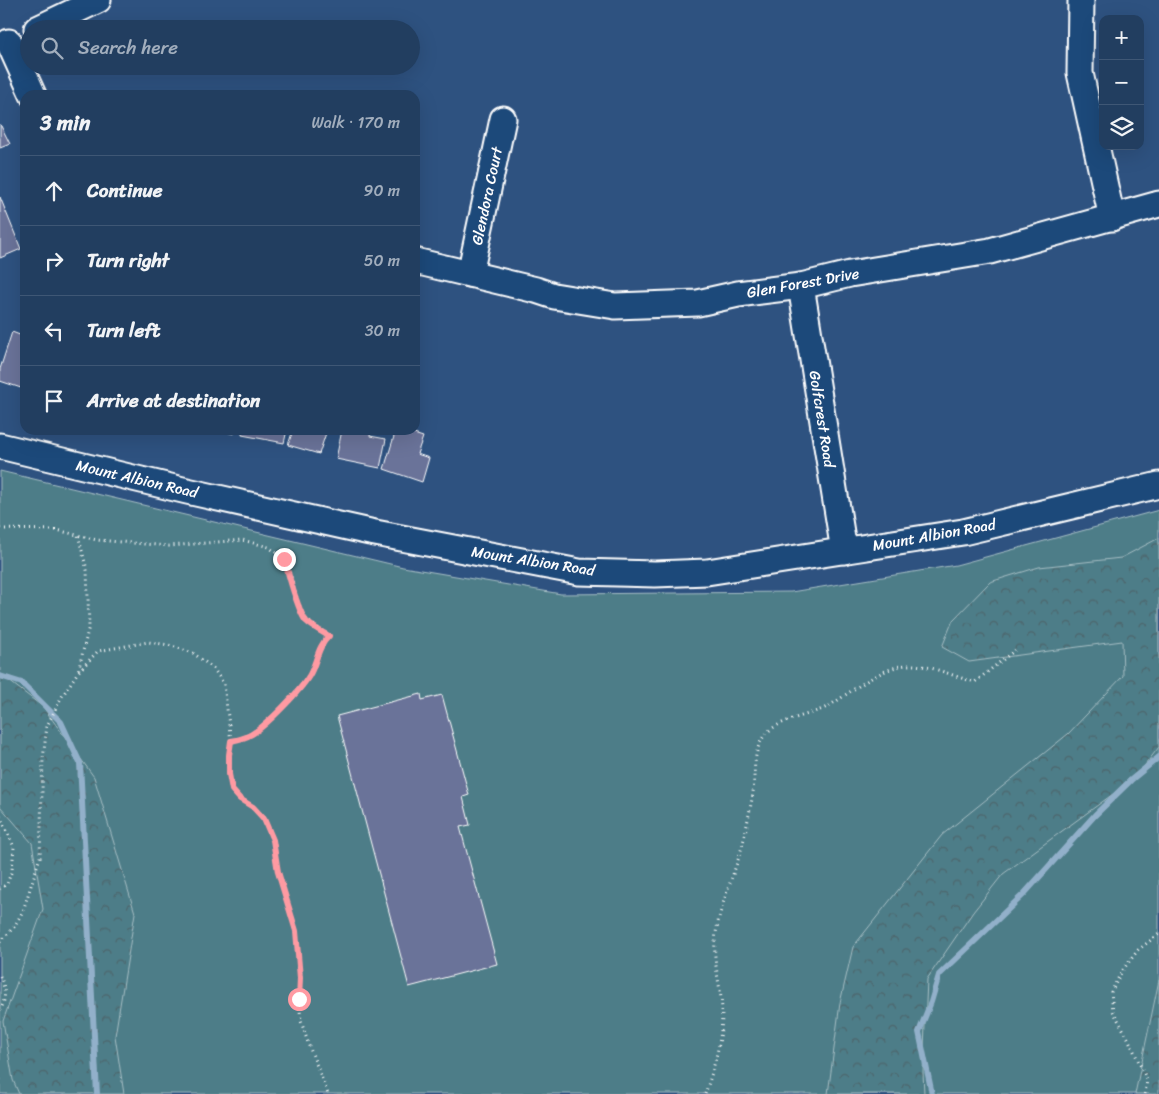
<!DOCTYPE html>
<html lang="en">
<head>
<meta charset="utf-8">
<style>
	body { margin:0; font-family:Sriracha,sans-serif; background:#2a4566; color:#f1f3f6 }
	.controls { position:absolute; right:15px; top:15px; display:grid; overflow:hidden; border-radius:10px; box-shadow:0 5px 20px #0002 }
	.controls button { width:45px; height:45px; display:grid; place-items:center; padding:0; border:0; border-bottom:1px solid #3f5775; background:#223e60; color:#f1f3f6; font:25px sans-serif }
	.stop { position:absolute; width:15px; height:15px; margin:-11px; border:4px solid #ff9aa2; border-radius:50%; background:#fff }
	.stop.end { background:#ff9aa2; border-color:#fff; box-shadow:0 1px 5px #0008 }
	.list { margin:0; padding:0; list-style:none }
	h2 { display:flex; justify-content:space-between; align-items:center; height:65px; margin:0; padding:0 20px; font-size:21px }
	h2 small { font-size:16px; font-weight:400; color:#a2aebd }
	.list li { display:grid; grid-template-columns:32px 1fr auto; gap:15px; align-items:center; box-sizing:border-box; height:70px; padding:0 20px; border-top:1px solid #3f5775 }
	.list b { display:block; font-size:19px; white-space:nowrap }
	.list em { font-size:16px; font-style:normal; color:#a2aebd }
	.icon { flex:none; width:28px; height:28px; fill:none; stroke:currentColor; stroke-width:2; stroke-linecap:round; stroke-linejoin:round }
	.map { position:relative; flex:none; width:1159px; height:1094px; overflow:hidden }
	.search { position:absolute; background:#223e60; box-shadow:0 5px 20px #0002; left:20px; top:20px; width:400px; height:55px; display:flex; align-items:center; gap:12px; box-sizing:border-box; padding:0 18px; border-radius:28px; color:#a2aebd; font-size:19px }
	.panel { position:absolute; background:#223e60; box-shadow:0 5px 20px #0002; left:20px; top:90px; width:400px; height:345px; border-radius:15px }
	.map>svg:first-child { display:block }
	.green { fill:#4e7d88; stroke:#a6bec4 }
	.forest { fill:url(#forest-crowns); stroke:#a6bec4 }
	.lines { fill:none; stroke-linecap:round; stroke-linejoin:round }
	.stream { stroke:#92b0ca; stroke-width:6 }
	.building { fill:#6b7399; stroke:#fff }
	.minor-casing { stroke:#fff; stroke-width:29 }
	.path { stroke:#fff; stroke-width:3; stroke-dasharray:1 4; stroke-linecap:butt }
	.minor { stroke:#1f4a7a; stroke-width:25 }
	.route { stroke:#ff9aa2; stroke-width:6 }
	.labels { text-anchor:middle; dominant-baseline:central; stroke-width:4; stroke-linejoin:round; paint-order:stroke }
	.street-label { font-size:15px; fill:#fff; stroke:#1f4a7a }
</style>
</head>
<body>
<div class="map">
<svg width="1159" height="1094" viewBox="0 0 1159 1094">
	<defs>
		<pattern id="forest-crowns" width="20" height="18" patternUnits="userSpaceOnUse" patternTransform="scale(1.25)"><rect width="20" height="18" fill="#4e7d88"/><path d="M2 6a3 3 0 1 1 6 0M12 15a3 3 0 1 1 6 0" fill="none" stroke="#4d646a"/></pattern>
	</defs>
	<rect width="100%" height="100%" fill="#2e5280"/>
	<filter id="ink" filterUnits="userSpaceOnUse"><feTurbulence type="fractalNoise" baseFrequency=".02" numOctaves="2"/><feDisplacementMap in="SourceGraphic" scale="10" xChannelSelector="R" yChannelSelector="G"/><feConvolveMatrix kernelMatrix="1 2 1 2 8 2 1 2 1" color-interpolation-filters="sRGB"/></filter>
	<g filter="url(#ink)">
		<!-- green -->
		<path class="green" d="M0,471L403,567L561,594L791,592L956,565L1159,510V1070L1151,1094H0Z"/>
		<!-- forest -->
		<g class="forest">
			<path d="M1159,538V747L1135,778L1003,874L973,912L927,979L923,1072L924,1094H828L840,1003L853,947L942,835L1068,734L1123,676L1122,641L969,662L942,647L953,620L990,582L1039,567L1121,558Z"/>
			<path d="M0,674L43,707L94,777L135,913L115,1036L124,1094H19L13,1080L3,1021L43,909L32,843L0,806Z"/>
			<path d="M1159,980V1094H1135Z"/>
		</g>
		<g class="lines">
			<!-- stream -->
			<g class="stream">
				<path d="M0,676L22,683L61,722L80,763L97,1094"/>
				<path d="M932,1094L919,1032L931,1002L939,975L1024,894L1095,815L1131,780L1159,757"/>
			</g>
		</g>
		<!-- building -->
		<g class="building">
			<path d="M0,124L10,144L0,148Z"/>
			<path d="M0,197L21,249L0,258Z"/>
			<path d="M12,332L25,337V381H23L21,388L0,381V369Z"/>
			<path d="M218,430H235L234,434Z"/>
			<path d="M242,430H287L284,443L242,435Z"/>
			<path d="M293,430H327L319,454L288,445Z"/>
			<path d="M342,430H371L370,436L386,439L380,468L336,459Z"/>
			<path d="M396,430H402L423,437L417,454L429,458L422,482L384,469Z"/>
			<path d="M421,694L422,700L442,695L469,795L463,797L470,825L460,827L497,964L409,987L337,716Z"/>
		</g>
		<g class="lines">
			<defs>
				<g id="minor">
					<path d="M1081,0L1080,73L1112,218"/>
					<path d="M37,29L98,0"/>
					<path d="M9,42L33,95"/>
					<path d="M415,261L536,290L554,296L615,306L698,303L738,294L801,286L850,274L990,251L1159,204"/>
					<path d="M470,274L503,119"/>
					<path d="M801,286L844,551"/>
					<path d="M0,446L187,491L370,532L579,572L655,574L707,572L963,532L1159,485"/>
				</g>
			</defs>
			<!-- minor casing -->
			<use href="#minor" class="minor-casing"/>
			<!-- path -->
			<g class="path">
				<path d="M0,529L57,530L97,540L169,546L242,540L269,547L284,559L291,577L297,601L306,620L329,636C317,647 317,663 308,677C298,695 270,721 253,733C247,737 238,739 231,742L224,684L213,668L193,653L169,645L148,642L98,651L78,672L89,626L87,570L78,535"/>
				<path d="M231,742L229,755V774L232,790L240,799L253,807L264,819L273,840L278,872L296,931L300,978L299,999L301,1021L309,1046L328,1094"/>
				<path d="M0,816L14,847L12,870L7,884L0,889"/>
				<path d="M0,942L14,927L23,911L40,857L43,759L47,726L61,698L78,672"/>
				<path d="M0,976C5,987 7,999 0,1010"/>
				<path d="M705,1094C714,1068 722,1040 722,1013C722,989 713,966 715,941C718,909 733,878 742,847C746,831 749,814 752,799C756,778 751,754 764,736C777,719 810,716 829,706C851,692 886,663 913,665C933,666 955,677 975,682L1015,650"/>
				<path d="M1145,1094L1147,1080L1128,1038L1113,1011L1111,992L1122,971L1138,950L1159,934"/>
			</g>
			<!-- minor -->
			<use href="#minor" class="minor"/>
		</g>
	</g>
	<g class="lines" filter="url(#ink)">
		<!-- route -->
		<path class="route" d="M284,559C289,574 297,610 306,621C312,627 322,632 329,636C317,647 317,663 309,676C300,691 267,725 252,734C247,737 237,740 231,741L229,755V774L232,790L240,799L253,807L264,819L273,840L278,872L296,931L300,978L299,999"/>
	</g>
	<g class="labels">
		<!-- street labels -->
		<g class="street-label">
			<text transform="translate(487 196) rotate(-78)">Glendora Court</text>
			<text transform="translate(803 283) rotate(-10)">Glen Forest Drive</text>
			<text transform="translate(822 419) rotate(81)">Golfcrest Road</text>
			<text transform="translate(137 479) rotate(13)">Mount Albion Road</text>
			<text transform="translate(934 535) rotate(-10)">Mount Albion Road</text>
			<text transform="translate(533 561) rotate(9)">Mount Albion Road</text>
		</g>
	</g>
</svg>
<div class="controls">
<button>+</button>
<button>−</button>
<button><svg class="icon" aria-label="layers" viewBox="0 0 24 24"><path d="M12 4l9 5-9 5-9-5zM3 14l9 5 9-5"/></svg></button>
</div>
<div class="stop" style="left:299px;top:999px"></div>
<div class="stop end" style="left:284px;top:559px"></div>
<div class="search"><svg class="icon" aria-label="search" viewBox="0 0 24 24"><circle cx="10" cy="10" r="6"/><path d="M15 15l6 6"/></svg>Search here</div>
<section class="panel">
<h2>3 min<small>Walk · 170 m</small></h2>
<ul class="list">
<li><svg class="icon" aria-label="ahead" viewBox="0 0 24 24"><path d="M12 20V5M6 11l6-6 6 6"/></svg><div><b>Continue</b></div><em>90 m</em></li>
<li><svg class="icon" aria-label="right" viewBox="0 0 24 24"><path d="M7 20v-9h11M14 6l5 5-5 5"/></svg><div><b>Turn right</b></div><em>50 m</em></li>
<li><svg class="icon" aria-label="left" viewBox="0 0 24 24"><path d="M17 20v-9H6M10 6l-5 5 5 5"/></svg><div><b>Turn left</b></div><em>30 m</em></li>
<li><svg class="icon" aria-label="arrive" viewBox="0 0 24 24"><path d="M6 21V4h12l-3 4 3 4H6"/></svg><div><b>Arrive at destination</b></div></li>
</ul>
</section>
</div>
</body>
</html>
